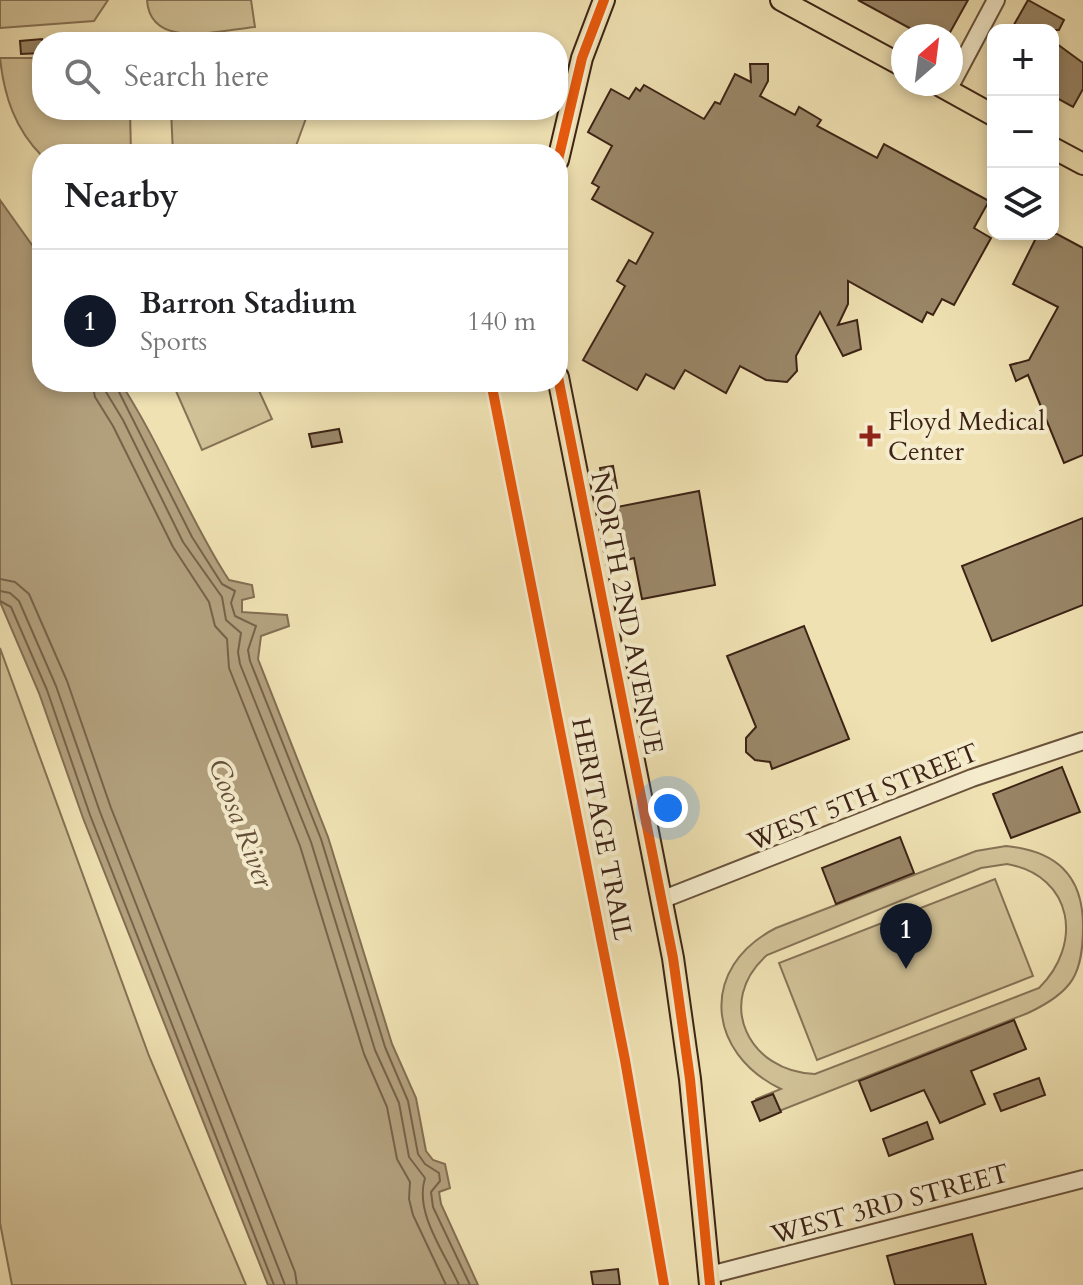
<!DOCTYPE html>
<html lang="en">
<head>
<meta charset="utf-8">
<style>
	body { margin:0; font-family:Cardo,serif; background:#f6f6f6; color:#202124 }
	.controls { position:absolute; right:24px; top:24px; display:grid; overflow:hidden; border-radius:16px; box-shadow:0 4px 12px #0003 }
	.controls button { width:72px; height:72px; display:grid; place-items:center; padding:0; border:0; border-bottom:2px solid #e0e0e0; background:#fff; color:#202124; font:40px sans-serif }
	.compass { position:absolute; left:891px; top:24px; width:72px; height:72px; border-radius:50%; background:#fff; box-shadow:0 4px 12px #0003; rotate:28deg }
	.you { position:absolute; left:668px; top:808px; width:28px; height:28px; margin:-20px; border:6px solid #fff; border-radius:50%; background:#1a73e8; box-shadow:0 0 0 12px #1a73e833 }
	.badge { display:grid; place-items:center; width:52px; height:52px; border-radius:50%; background:#111827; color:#fff; font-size:26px; font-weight:700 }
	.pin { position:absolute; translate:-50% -66px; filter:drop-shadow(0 2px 4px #0008) }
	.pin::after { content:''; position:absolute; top:42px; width:28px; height:24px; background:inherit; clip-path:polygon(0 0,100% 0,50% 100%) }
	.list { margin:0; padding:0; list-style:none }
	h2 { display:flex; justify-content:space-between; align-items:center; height:104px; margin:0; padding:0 32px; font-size:34px }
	h2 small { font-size:26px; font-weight:400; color:#757577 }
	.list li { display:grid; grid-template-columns:52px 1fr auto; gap:24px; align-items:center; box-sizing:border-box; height:144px; padding:0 32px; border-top:2px solid #e0e0e0 }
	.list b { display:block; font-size:30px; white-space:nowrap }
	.list p { margin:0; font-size:26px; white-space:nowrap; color:#757577 }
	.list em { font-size:26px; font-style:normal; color:#757577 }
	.icon { flex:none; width:44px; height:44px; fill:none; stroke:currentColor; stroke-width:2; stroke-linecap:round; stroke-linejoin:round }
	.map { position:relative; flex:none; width:1083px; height:1285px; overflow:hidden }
	.search { position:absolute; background:#fff; box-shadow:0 4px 12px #0003; left:32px; top:32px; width:536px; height:88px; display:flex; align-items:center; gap:20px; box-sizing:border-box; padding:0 28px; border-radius:32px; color:#757577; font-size:30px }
	.panel { position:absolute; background:#fff; box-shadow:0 4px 12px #0003; left:32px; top:144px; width:536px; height:248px; border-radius:32px }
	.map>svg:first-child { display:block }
	.green { fill:#d1c197; stroke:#867256; stroke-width:2; fill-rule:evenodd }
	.water { fill:#b2a07d; stroke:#836e53; stroke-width:2 }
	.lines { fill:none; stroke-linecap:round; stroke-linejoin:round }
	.shore { stroke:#776249; stroke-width:2 }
	.building { fill:#998667; stroke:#3c2315; stroke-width:2 }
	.minor-casing { stroke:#69523c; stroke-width:20 }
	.major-casing { stroke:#3c2315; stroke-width:24 }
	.minor { stroke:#f5eccd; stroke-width:16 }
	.major { stroke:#efe1b2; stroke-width:20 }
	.cycleway-casing { stroke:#f5eccd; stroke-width:15 }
	.cycleway { stroke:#e8590c; stroke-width:10 }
	.poi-dot { fill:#8f2418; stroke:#f5eccd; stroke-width:3 }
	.labels { text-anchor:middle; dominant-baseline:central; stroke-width:8; stroke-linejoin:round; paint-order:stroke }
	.poi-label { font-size:26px; fill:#3c2315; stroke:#f5eccd; text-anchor:start }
	.street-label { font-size:26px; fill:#3c2315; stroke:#f5eccd }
	.water-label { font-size:28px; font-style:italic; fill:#654f39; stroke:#f5eccd }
</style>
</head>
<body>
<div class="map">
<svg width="1083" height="1285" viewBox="0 0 1083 1285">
	<rect width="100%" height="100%" fill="#efe1b2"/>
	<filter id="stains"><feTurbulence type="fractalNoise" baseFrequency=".0025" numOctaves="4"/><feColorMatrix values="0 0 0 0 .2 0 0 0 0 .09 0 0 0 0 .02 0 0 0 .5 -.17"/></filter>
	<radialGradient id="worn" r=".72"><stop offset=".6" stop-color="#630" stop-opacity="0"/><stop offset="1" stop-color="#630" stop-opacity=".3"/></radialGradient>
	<!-- green -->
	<g class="green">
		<path d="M0,0H108L94,21L0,28Z"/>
		<path d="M147,0H251L255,27C221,30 150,51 147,0Z"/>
		<path d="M0,58H42V110H130L131,154L42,156C15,129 4,96 0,58Z"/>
		<path d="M171,110H309L293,154H173Z"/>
		<path d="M172,382H255L272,419L202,450Z"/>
		<path d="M0,648L149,1056L246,1285H12L0,1223Z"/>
		<path d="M1006,846C1056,851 1083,875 1083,926C1083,974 1073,992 1028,1013L764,1117L756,1099L781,1089C706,1053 699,967 776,928L976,851ZM1007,864C1074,876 1083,945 1039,988L815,1074C749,1072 714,1002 767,955L981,868Z"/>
		<path d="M995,879L1033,976L817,1060L779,963Z"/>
	</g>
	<!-- water -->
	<path class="water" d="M0,200L42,259V382H120C160,443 186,512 225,574L229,580L252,585L254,597L242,600V612L287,615L289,626L261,636L258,659L328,837L392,1044L416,1098L426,1151L433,1160L445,1164L450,1188L439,1192L441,1204L478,1285H268L83,818L39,693L0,602Z"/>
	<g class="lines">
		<!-- shore -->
		<g class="shore">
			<path d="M92,382L95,397L113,426L173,547L209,602L215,626L227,639L229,668L300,846L364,1054L387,1107L397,1159L410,1182L409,1199L413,1215L446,1285"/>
			<path d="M104,382L106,392L123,420L183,542L222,597L226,620L241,633L238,652L240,664L311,842L375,1050L399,1103L409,1157L425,1178C414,1213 445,1253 459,1285"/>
			<path d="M114,382L192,537L222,584L235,591L231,603L235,616L256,626L248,650L250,661L321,839L385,1047L408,1101L418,1154L425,1164L439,1173L440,1181L431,1192L433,1207L470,1285"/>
			<path d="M0,579L15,582L29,594L67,681L111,808L295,1272L297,1285"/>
			<path d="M0,591L10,593L19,601L56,686L100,812L285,1285"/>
			<path d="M0,601L11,607L47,690L90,815L274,1285"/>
		</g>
	</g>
	<!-- building -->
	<g class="building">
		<path d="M858,0H968L948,36H924Z"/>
		<path d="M1028,0L1064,20L1059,30H1011Z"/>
		<path d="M42,39V53L21,54L20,41Z"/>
		<path d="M1053,41L1083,63V89L1073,107L1053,96Z"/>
		<path d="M750,64H768V81L760,96L795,115L799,107L821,120L817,126L877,158L884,144L989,201L974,228L991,238L954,305L942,299L933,315L927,312L922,322L848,281V304L838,325L857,320L861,349L843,356L820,312L796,356L797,371L787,382L766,380L740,366L726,393L685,370L674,389L646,374L637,390L583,360L625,286L617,281L629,260L636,264L653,233L592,199L599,187L592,183L612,146L588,132L611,89L629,99L636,88L640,91L644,85L704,119L715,102L720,104L735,74L751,82Z"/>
		<path d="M1038,234H1057L1083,248V455L1064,463L1028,375L1016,381L1010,365L1029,360L1058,307L1013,284Z"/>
		<path d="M339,429L342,442L312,447L309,434Z"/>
		<path d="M613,466L617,488L604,490L600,468Z"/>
		<path d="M699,491L715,585L642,599L634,558L627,560L617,507Z"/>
		<path d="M1083,518V605L992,641L962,566Z"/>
		<path d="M804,626L849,739L772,769L770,762L755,760L746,752V738L756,727L727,656Z"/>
		<path d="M1062,767L1080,812L1011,838L993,794Z"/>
		<path d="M900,837L914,873L836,904L822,868Z"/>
		<path d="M1014,1020L1026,1049L971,1071L985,1104L940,1123L924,1090L871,1111L859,1081Z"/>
		<path d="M1039,1078L1045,1095L1001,1111L994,1094Z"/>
		<path d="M773,1094L781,1112L760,1121L752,1102Z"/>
		<path d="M927,1122L933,1139L889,1156L883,1139Z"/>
		<path d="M972,1234L986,1285H895L887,1256Z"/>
		<path d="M618,1269L620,1285H593L591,1272Z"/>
	</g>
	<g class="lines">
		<defs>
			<g id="minor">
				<path d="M948,90L996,0"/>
				<path d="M661,900L972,778L1083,741"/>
				<path d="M710,1275L1083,1179"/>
			</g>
			<g id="major">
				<path d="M781,0L903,66"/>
				<path d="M937,84L993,115"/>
				<path d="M1053,148L1083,164"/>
				<path d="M558,160L582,58L604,0"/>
				<path d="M558,377L673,958L690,1079L710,1285"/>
			</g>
		</defs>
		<!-- minor casing -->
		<use href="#minor" class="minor-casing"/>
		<!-- major casing -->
		<use href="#major" class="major-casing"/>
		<!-- minor -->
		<use href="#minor" class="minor"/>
		<!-- major -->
		<use href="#major" class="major"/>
		<defs>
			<g id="cycleway">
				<path d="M558,160L582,58L604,0"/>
				<path d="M558,377L673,958L690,1079L710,1285"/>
				<path d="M491,382L625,1060L664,1285"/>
			</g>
		</defs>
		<!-- cycleway casing -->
		<use href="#cycleway" class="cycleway-casing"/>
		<!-- cycleway -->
		<use href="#cycleway" class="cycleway"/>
	</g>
	<!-- markers -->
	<path class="poi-dot" d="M866 424h8v8h8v8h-8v8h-8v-8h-8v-8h8z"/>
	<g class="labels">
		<!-- poi labels -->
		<g class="poi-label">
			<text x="888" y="421">Floyd Medical<tspan x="888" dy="30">Center</tspan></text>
		</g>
		<!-- street labels -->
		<g class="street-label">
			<text transform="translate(627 613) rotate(79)">NORTH 2ND AVENUE</text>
			<text transform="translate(863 797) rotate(-22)">WEST 5TH STREET</text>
			<text transform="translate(602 829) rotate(79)">HERITAGE TRAIL</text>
			<text transform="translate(890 1204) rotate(-15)">WEST 3RD STREET</text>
		</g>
		<!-- water labels -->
		<g class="water-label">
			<text transform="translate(241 823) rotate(69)">Coosa River</text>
		</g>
	</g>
	<rect width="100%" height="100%" filter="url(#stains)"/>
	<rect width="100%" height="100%" fill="url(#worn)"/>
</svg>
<div class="controls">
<button>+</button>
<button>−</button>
<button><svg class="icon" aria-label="layers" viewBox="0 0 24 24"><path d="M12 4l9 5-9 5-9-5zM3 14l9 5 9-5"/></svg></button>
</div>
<svg class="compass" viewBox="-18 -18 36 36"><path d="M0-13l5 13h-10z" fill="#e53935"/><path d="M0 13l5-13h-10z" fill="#757577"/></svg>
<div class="you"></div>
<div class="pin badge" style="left:906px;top:969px">1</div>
<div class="search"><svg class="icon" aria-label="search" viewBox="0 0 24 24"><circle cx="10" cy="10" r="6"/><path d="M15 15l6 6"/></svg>Search here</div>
<section class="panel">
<h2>Nearby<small></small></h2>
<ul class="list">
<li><span class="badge">1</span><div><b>Barron Stadium</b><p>Sports</p></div><em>140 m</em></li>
</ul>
</section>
</div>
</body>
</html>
